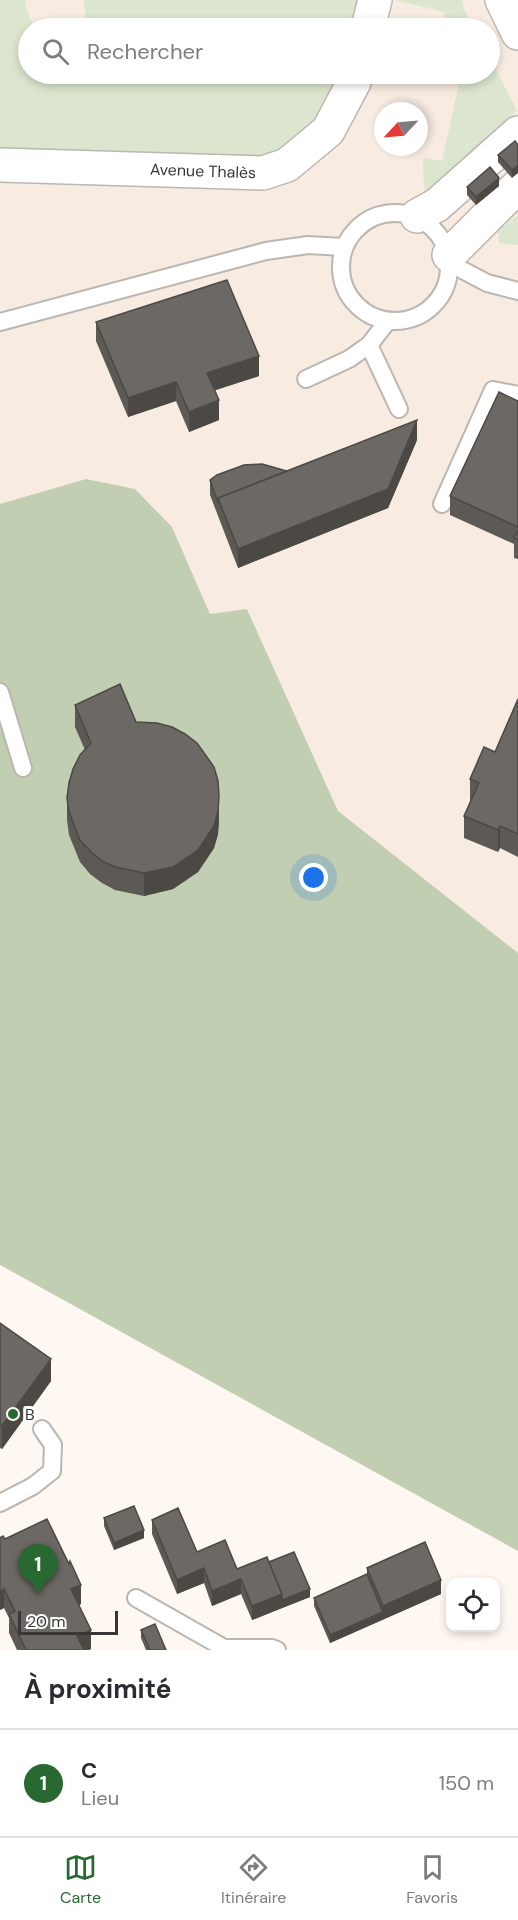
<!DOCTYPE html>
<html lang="fr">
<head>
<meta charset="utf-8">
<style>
	body { margin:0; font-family:"DM Sans",sans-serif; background:#f7f7f7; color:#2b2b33 }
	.controls { position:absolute; right:18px; bottom:18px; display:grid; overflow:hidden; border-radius:12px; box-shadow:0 3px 9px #0003 }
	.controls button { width:54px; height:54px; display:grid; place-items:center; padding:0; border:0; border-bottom:2px solid #e1e1e2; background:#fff; color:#2b2b33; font:30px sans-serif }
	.compass { position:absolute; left:374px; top:102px; width:54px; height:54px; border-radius:50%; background:#fff; box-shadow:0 3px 9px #0003; rotate:244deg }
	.scale { position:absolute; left:18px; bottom:15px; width:100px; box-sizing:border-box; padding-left:6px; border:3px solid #393735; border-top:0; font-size:16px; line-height:21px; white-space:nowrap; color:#393735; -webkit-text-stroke:4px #fff; paint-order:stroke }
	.you { position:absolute; left:314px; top:878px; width:21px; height:21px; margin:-15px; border:4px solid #fff; border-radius:50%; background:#1a73e8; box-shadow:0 0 0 9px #1a73e833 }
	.badge { display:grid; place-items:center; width:39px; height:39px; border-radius:50%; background:#286831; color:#fff; font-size:20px; font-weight:700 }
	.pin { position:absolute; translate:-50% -50px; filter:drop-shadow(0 2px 3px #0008) }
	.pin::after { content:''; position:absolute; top:32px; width:21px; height:18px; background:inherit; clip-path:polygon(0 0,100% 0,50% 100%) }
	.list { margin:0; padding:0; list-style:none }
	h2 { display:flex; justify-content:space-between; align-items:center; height:78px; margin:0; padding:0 24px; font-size:26px }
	h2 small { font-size:20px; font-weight:400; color:#7c7c81 }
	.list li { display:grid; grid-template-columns:39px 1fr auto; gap:18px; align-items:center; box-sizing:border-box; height:108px; padding:0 24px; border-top:2px solid #e1e1e2 }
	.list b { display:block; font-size:22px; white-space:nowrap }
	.list p { margin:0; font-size:20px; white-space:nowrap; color:#7c7c81 }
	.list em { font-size:20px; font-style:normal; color:#7c7c81 }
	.icon { flex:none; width:33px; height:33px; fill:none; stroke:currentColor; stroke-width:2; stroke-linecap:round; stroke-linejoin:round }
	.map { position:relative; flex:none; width:518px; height:1650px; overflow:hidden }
	.search { position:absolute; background:#fff; box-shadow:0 3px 9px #0003; left:18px; right:18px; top:18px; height:66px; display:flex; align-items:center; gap:15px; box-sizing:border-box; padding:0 21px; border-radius:33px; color:#7c7c81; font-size:22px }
	.sheet { height:186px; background:#fff }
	nav { display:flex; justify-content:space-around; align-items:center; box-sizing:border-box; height:84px; border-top:2px solid #e1e1e2; background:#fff; font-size:16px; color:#7c7c81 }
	nav a { display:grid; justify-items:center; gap:3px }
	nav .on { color:#286831 }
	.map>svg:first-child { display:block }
	.built { fill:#f8ebe1; fill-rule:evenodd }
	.green { fill:#dce6ce }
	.forest { fill:#c2ceb1 }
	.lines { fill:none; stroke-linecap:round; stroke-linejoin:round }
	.lane-casing { stroke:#bcb6b1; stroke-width:20 }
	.street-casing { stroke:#bcb6b1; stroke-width:36 }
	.lane { stroke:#fff; stroke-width:16 }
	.street { stroke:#fff; stroke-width:33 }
	.wall { fill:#5d5955 }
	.shaded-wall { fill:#4c4945 }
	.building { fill:#6c6863; stroke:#4c4945; stroke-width:1.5 }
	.poi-dot { fill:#286831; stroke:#fff; stroke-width:2 }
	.labels { text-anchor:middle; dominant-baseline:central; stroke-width:6; stroke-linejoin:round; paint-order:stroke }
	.street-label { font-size:16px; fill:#393735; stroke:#fff }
	.poi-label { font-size:16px; fill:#393735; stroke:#fff; text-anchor:start }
</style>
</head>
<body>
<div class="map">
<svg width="518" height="1650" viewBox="0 0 518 1650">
	<rect width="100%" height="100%" fill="#fef7f2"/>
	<!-- built -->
	<path class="built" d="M0,0H518V953L338,811L248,610L210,614L172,527L86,479L0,504ZM28,28H490V74H28ZM383,111H419V147H383Z"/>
	<!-- green -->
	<g class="green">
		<path d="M0,0H26L25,5L34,28H28V74H341L314,136L273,163L0,155Z"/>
		<path d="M84,0H366L358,28H86Z"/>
		<path d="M394,0H462L464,9L474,28H442L445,12Z"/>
		<path d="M490,58L517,111L424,194L423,158L442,161L461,74H490Z"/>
		<path d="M518,215V245L499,243L498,231Z"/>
	</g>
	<!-- forest -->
	<path class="forest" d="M86,479L135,489L172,527L210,614L247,609L338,811L518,953V1551L0,1265V504Z"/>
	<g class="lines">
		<defs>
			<g id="lane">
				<circle cx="395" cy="267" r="54"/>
				<path d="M451,264L487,283L518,291"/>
				<path d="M0,322L266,251L308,245L343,247"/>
				<path d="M369,345L399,409"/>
				<path d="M306,379L349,359L369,345L387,322"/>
				<path d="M442,504L493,390L518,395"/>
				<path d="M0,692L23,768"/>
				<path d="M0,1503L33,1486L52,1471L53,1445L42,1429"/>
				<path d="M136,1598L224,1648H272L277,1650"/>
			</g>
			<g id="street">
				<path d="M502,0L518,33"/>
				<path d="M368,28L375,0"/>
				<path d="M0,165L263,173L287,165L328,131L354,82L356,74"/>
				<path d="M417,216L437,205L518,133"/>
				<path d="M449,255L518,186"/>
			</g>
		</defs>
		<!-- lane casing -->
		<use href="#lane" class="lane-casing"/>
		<!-- street casing -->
		<use href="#street" class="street-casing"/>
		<!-- lane -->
		<use href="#lane" class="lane"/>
		<!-- street -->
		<use href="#street" class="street"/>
	</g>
	<!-- wall -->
	<g class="wall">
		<path d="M518,145L512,178L498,162V155Z"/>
		<path d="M499,186L476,205L467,195V187Z"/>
		<path d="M96,322L259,376L214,390L219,420L189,432L176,401L128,417L96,341Z"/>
		<path d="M518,401V559L514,558V544L450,515V496Z"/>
		<path d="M417,440L388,508L238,568L210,495V480L287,471Z"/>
		<path d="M518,699V857L500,848L498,852L464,838V816L470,801V779L495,752Z"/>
		<path d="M75,705L136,722L219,819L218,834L214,848L198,872L173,889L144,896L115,890L102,883L90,874L80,862L69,835L67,820V798L85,750L75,727Z"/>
		<path d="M0,1323L51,1381L2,1449L0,1448Z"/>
		<path d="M104,1518L144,1538L114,1550L104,1526Z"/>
		<path d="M152,1520L197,1552L237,1569L269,1562L310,1597L252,1620L241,1594L212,1606L204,1583L177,1594L152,1534Z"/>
		<path d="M5,1539L81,1604L79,1605L91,1649L88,1650H17L9,1633V1618L4,1608L0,1610Z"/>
		<path d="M367,1568L441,1594L330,1643L314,1606V1598L367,1574Z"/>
		<path d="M141,1630L166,1650H146L141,1638Z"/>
	</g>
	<!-- shaded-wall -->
	<g class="shaded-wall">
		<path d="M518,165V173L512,178V170Z"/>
		<path d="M499,178V186L476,205V197Z"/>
		<path d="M259,356V376L207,393V373Z"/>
		<path d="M176,382V401L128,417V398Z"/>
		<path d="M219,400V420L189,432V412Z"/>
		<path d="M417,420V440L388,508L238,568V549Z"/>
		<path d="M219,796V819L218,834L214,848L198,872L173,889L144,896V873Z"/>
		<path d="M500,826V848L498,852V830Z"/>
		<path d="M51,1359V1381L2,1449V1426Z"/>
		<path d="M144,1530V1538L114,1550V1543Z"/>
		<path d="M204,1568V1583L177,1594V1580Z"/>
		<path d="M241,1579V1594L212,1606V1591Z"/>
		<path d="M441,1580V1594L330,1643V1635L383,1612V1606Z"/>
		<path d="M81,1585V1604L71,1609V1589Z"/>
		<path d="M4,1589V1608L0,1610V1591Z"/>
		<path d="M310,1589V1597L282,1608V1600Z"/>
		<path d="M282,1594V1608L252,1620V1606Z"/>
		<path d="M91,1630V1649L88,1650H77V1636Z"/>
	</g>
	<!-- building -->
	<g class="building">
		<path d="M515,141L518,145V165L512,170L498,155Z"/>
		<path d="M490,167L499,178L476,197L467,187Z"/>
		<path d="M227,280L259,356L207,373L219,400L189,412L176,382L128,398L96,322Z"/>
		<path d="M499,392L518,401V527L450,496Z"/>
		<path d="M417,420L388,489L238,549L218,498Z"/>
		<path d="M262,464L287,471L218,498V503L210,480L217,475L244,465Z"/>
		<path d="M518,530V540L514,538Z"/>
		<path d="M120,684L136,722L157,723L172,727L185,734L197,743L214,767L218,781L219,796L218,811L214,826L198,850L173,867L144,873L115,867L102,861L90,851L80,840L69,812L67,798L69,783L73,769L80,755L91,743L75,705Z"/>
		<path d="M518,699V834L500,826L498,830L464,816L479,783L470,779L484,747L495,752Z"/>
		<path d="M0,1323L51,1359L2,1426L0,1425Z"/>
		<path d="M134,1506L144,1530L114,1543L104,1518Z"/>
		<path d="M178,1508L197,1552L225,1540L237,1569L267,1557L282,1594L252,1606L241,1579L212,1591L204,1568L177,1580L152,1520Z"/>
		<path d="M47,1519L69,1564L70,1561L81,1585L71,1589L91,1630L77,1636L84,1650H26L9,1614L15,1611L4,1589L0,1591V1538L3,1536L5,1539Z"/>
		<path d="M425,1542L441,1580L383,1606L367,1568Z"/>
		<path d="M294,1552L310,1589L282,1600V1594L269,1562Z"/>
		<path d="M367,1574L383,1612L330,1635L314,1598Z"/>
		<path d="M155,1624L166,1650H150L141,1630Z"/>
	</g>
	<!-- markers -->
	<circle class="poi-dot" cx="13" cy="1414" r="6"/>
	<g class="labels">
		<!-- street labels -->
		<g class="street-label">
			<text transform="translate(203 171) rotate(2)">Avenue Thalès</text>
		</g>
		<!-- poi labels -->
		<g class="poi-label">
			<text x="25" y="1414">B</text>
		</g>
	</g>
</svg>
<div class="controls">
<button><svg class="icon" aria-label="locate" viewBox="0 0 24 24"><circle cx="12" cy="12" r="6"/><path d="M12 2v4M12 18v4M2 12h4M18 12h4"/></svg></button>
</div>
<svg class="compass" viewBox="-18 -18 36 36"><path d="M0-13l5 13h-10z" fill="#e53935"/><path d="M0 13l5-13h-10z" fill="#7c7c81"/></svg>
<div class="scale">20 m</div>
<div class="you"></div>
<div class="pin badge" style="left:38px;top:1594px">1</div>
<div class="search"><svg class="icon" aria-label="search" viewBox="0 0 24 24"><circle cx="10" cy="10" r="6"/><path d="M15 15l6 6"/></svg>Rechercher</div>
</div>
<section class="sheet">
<h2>À proximité<small></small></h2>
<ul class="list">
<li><span class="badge">1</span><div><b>C</b><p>Lieu</p></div><em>150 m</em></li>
</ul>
</section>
<nav>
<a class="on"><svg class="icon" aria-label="map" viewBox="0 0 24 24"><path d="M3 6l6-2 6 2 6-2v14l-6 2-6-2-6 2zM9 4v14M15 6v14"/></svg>Carte</a>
<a><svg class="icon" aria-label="directions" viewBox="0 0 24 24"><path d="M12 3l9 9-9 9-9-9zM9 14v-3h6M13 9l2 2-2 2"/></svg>Itinéraire</a>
<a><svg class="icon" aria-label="saved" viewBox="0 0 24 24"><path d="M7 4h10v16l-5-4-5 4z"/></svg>Favoris</a>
</nav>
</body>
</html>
